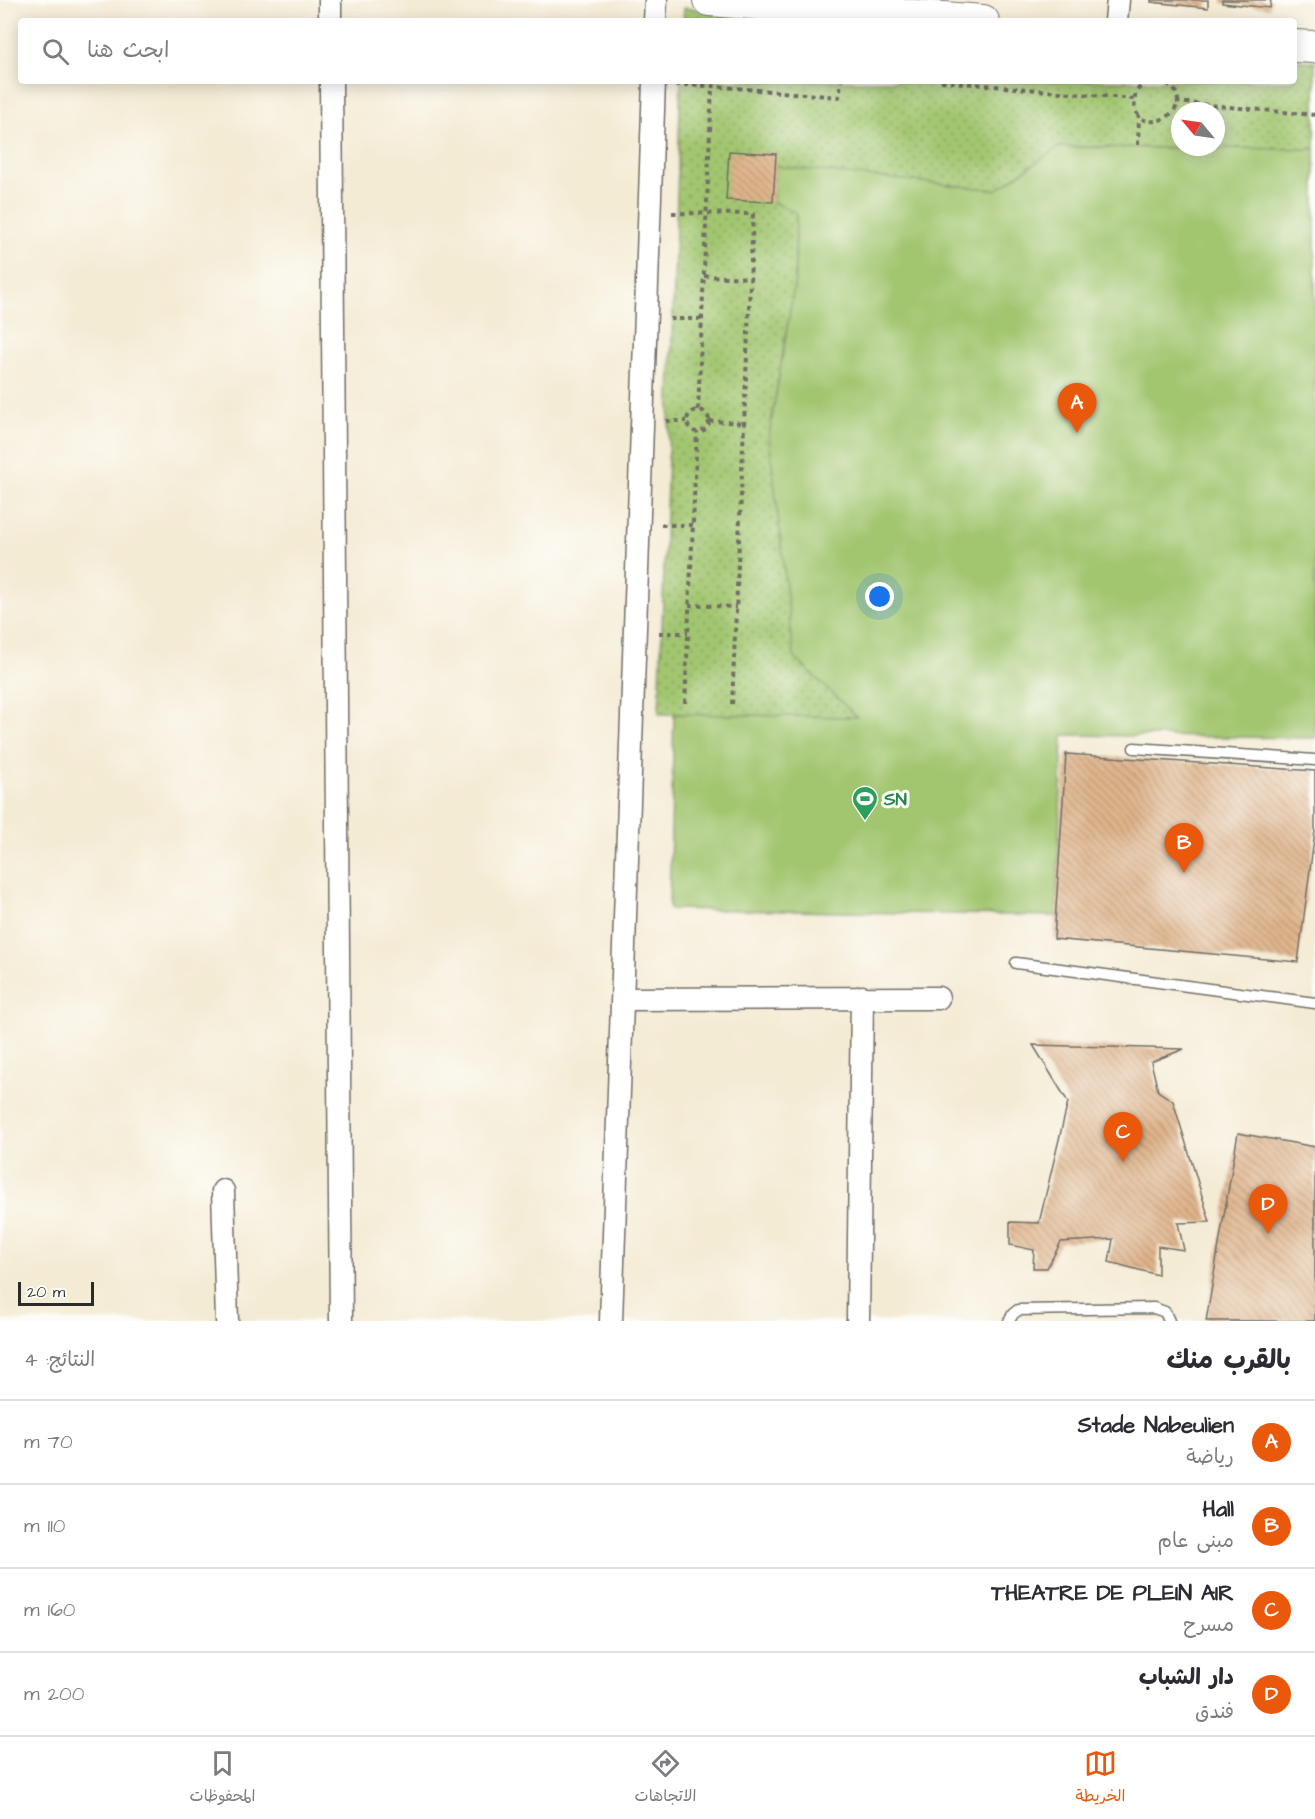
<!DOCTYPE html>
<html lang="ar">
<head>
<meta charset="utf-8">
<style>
	body { margin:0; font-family:"Architects Daughter","Playpen Sans Arabic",sans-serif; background:#f2f2f3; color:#2b2b33; direction:rtl }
	.compass { position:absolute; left:1171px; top:102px; width:54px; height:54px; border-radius:50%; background:#fff; box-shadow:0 3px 15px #0003; rotate:299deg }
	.scale { position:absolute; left:18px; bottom:15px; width:76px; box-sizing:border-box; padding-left:6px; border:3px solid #2b2b2b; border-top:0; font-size:16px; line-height:21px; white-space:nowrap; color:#2b2b2b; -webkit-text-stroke:4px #fdfcf7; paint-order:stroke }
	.you { position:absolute; left:880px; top:597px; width:21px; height:21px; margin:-15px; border:4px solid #fff; border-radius:50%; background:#1a73e8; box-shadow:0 0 0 9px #1a73e833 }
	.badge { display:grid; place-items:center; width:39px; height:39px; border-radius:50%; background:#ea580c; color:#fff; font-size:20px; font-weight:700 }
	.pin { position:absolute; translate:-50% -50px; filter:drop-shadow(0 2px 3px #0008) }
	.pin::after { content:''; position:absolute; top:32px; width:21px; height:18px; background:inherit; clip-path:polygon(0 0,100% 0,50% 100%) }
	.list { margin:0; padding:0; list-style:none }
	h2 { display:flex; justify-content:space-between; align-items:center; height:78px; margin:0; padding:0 24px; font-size:26px }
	h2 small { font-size:20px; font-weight:400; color:#7c7c81 }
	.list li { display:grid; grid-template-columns:39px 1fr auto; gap:18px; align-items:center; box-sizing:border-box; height:84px; padding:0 24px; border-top:2px solid #e1e1e2 }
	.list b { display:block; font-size:22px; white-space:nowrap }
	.list p { margin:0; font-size:20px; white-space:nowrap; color:#7c7c81 }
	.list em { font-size:20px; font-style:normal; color:#7c7c81 }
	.icon { flex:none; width:33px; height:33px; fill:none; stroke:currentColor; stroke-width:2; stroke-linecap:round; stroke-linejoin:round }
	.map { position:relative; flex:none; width:1315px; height:1321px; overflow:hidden; direction:ltr }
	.search { position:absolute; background:#fff; box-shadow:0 3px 15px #0003; left:18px; right:18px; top:18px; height:66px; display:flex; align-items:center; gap:15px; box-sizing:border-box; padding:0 21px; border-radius:6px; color:#7c7c81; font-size:22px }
	.sheet { height:414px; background:#fff }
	nav { display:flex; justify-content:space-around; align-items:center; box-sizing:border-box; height:84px; border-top:2px solid #e1e1e2; background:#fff; font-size:16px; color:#7c7c81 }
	nav a { display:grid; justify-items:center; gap:3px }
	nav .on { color:#ea580c }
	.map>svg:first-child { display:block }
	.grass { fill:url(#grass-dots); stroke:#66784e; stroke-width:1.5; fill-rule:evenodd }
	.pitch { fill:#a2c670; stroke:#66784e; stroke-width:1.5 }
	.building { fill:url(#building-back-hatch) }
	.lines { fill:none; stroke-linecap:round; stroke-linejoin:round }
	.lane-casing { stroke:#716e66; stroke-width:13 }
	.street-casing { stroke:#716e66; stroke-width:25 }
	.secondary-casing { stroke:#716e66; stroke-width:34 }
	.path { stroke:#716e66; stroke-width:4; stroke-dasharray:4.5 4.5; stroke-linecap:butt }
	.lane { stroke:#fff; stroke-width:10 }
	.street { stroke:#fff; stroke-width:22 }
	.secondary { stroke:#fff; stroke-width:32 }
	.labels { text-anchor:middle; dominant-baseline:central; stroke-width:6; stroke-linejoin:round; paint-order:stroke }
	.leisure-label { font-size:18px; font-weight:bold; fill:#27864d; stroke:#fdfcf7; text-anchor:start }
</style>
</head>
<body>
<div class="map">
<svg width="1315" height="1321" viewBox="0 0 1315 1321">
	<defs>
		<pattern id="grass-dots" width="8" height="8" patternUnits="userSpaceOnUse" patternTransform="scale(1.5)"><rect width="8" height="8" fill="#a2c670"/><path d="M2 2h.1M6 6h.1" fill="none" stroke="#84a15c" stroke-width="1.8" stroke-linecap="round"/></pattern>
		<pattern id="building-back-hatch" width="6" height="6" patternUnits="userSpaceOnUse" patternTransform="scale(1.5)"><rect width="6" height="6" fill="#e0b58c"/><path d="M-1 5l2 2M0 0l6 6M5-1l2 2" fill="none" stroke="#b69373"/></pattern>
	</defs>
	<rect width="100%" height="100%" fill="#fdfcf7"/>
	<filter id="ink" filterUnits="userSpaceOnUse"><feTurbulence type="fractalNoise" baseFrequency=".0167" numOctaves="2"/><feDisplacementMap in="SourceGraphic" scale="12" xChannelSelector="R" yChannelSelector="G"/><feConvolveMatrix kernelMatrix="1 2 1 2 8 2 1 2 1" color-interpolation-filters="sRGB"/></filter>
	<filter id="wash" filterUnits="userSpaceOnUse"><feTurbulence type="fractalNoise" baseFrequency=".008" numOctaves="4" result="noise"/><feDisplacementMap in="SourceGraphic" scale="24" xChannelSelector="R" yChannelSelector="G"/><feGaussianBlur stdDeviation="1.35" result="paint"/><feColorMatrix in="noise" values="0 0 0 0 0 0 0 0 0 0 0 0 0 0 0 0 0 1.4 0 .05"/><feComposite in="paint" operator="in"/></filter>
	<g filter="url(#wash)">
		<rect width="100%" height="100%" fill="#f4ebd4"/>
		<!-- grass -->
		<g class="grass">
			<path d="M684,8L839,21H683Z"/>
			<path d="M1294,60L1315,62V149L1059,147L996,190L775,167L796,213L795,281L769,436L858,717L659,714L681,81H1294ZM1180,111H1216V147H1180Z"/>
		</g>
		<!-- pitch -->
		<path class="pitch" d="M1059,147L1315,149V738L1063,735L1056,916L669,909L674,714L857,717L794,657L769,436L795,281L796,213L773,202L775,166L996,190Z"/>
		<g id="blocks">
			<!-- building -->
			<g class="building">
				<path d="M1151,0H1208V8L1151,2Z"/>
				<path d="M1222,0H1271L1270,8L1222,3Z"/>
				<path d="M729,151L776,154L773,202L726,200Z"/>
				<path d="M1066,754L1315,771V831L1298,962L1054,939Z"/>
				<path d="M1033,1045L1184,1049L1151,1062L1158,1091L1173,1101L1210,1222L1178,1223L1184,1250L1158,1246V1275L1109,1262L1113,1239L1061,1242L1047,1268H1033L1034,1250L1010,1245V1222L1039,1223L1068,1102Z"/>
				<path d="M1238,1133L1315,1147V1321H1206Z"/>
			</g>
		</g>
	</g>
	<g filter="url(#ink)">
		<use href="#blocks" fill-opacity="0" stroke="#716e66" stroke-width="1.5"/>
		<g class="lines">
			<defs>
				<g id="lane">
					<path d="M1134,748L1315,760"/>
					<path d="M1016,963L1315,1003"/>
					<path d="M1009,1321L1013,1314L1018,1310L1154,1308L1165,1312L1169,1321"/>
				</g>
				<g id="street">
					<path d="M330,0V21"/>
					<path d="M655,21L656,0"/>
					<path d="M1116,21L1118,0"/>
					<path d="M331,81L341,1321"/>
					<path d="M624,999L938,998"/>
					<path d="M223,1191L227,1321"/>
					<path d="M611,1321L654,81"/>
					<path d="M858,1321L862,997"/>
				</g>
				<g id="secondary">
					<path d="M709,0L983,21"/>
					<path d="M1294,46L1315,47"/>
				</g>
			</defs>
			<!-- lane casing -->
			<use href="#lane" class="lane-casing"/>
			<!-- street casing -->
			<use href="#street" class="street-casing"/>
			<!-- secondary casing -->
			<use href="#secondary" class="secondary-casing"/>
			<!-- path -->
			<g class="path">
				<path d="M941,81L1134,99"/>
				<path d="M1147,81L1136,91C1122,149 1211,111 1164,81"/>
				<path d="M675,85L712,86L839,97L841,81"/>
				<path d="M1176,102L1315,115"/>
				<path d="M1138,145L1139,115"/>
				<path d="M672,213L753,214L732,705"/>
				<path d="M704,276L751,278"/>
				<path d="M670,319H702"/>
				<circle cx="698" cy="421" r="11"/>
				<path d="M698,410L712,86"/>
				<path d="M666,421H686"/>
				<path d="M709,421L744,423"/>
				<path d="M661,525H693"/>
				<path d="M689,605L736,607"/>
				<path d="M659,633H688"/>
				<path d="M685,703L697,432"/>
			</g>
			<!-- lane -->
			<use href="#lane" class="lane"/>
			<!-- street -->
			<use href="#street" class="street"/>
			<!-- secondary -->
			<use href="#secondary" class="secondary"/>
		</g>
	</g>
	<!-- icons -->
	<defs>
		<symbol id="stadium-pin" viewBox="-11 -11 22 30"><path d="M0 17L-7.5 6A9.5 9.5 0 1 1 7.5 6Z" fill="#2e9e5b" stroke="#fdfcf7"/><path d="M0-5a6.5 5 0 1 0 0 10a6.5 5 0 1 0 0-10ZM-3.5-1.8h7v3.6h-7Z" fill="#fff"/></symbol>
	</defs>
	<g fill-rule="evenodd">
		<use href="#stadium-pin" x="850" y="784" width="30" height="40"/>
	</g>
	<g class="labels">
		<!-- leisure labels -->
		<g class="leisure-label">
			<text x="884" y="799">SN</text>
		</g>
	</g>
</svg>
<svg class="compass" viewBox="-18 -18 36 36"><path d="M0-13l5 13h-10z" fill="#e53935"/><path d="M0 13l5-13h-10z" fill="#7c7c81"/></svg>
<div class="scale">20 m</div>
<div class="you"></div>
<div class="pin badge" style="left:1077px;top:433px">A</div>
<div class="pin badge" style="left:1184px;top:873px">B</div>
<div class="pin badge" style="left:1123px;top:1162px">C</div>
<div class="pin badge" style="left:1268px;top:1234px">D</div>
<div class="search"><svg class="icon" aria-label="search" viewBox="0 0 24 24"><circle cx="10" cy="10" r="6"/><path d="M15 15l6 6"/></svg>ابحث هنا</div>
</div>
<section class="sheet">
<h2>بالقرب منك<small>النتائج: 4</small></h2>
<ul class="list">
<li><span class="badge">A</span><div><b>Stade Nabeulien</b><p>رياضة</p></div><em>70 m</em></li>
<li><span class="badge">B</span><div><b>Hall</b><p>مبنى عام</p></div><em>110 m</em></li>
<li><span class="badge">C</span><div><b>THEATRE DE PLEIN AIR</b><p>مسرح</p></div><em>160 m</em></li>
<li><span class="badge">D</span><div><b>دار الشباب</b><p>فندق</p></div><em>200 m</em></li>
</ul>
</section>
<nav>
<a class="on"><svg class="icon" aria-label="map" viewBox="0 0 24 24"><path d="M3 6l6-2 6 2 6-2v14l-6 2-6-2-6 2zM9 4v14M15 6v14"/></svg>الخريطة</a>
<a><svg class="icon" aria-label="directions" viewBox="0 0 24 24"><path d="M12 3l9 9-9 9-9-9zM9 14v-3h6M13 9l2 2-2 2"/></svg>الاتجاهات</a>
<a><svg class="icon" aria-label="saved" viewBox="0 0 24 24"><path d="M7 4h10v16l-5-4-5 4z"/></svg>المحفوظات</a>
</nav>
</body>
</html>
